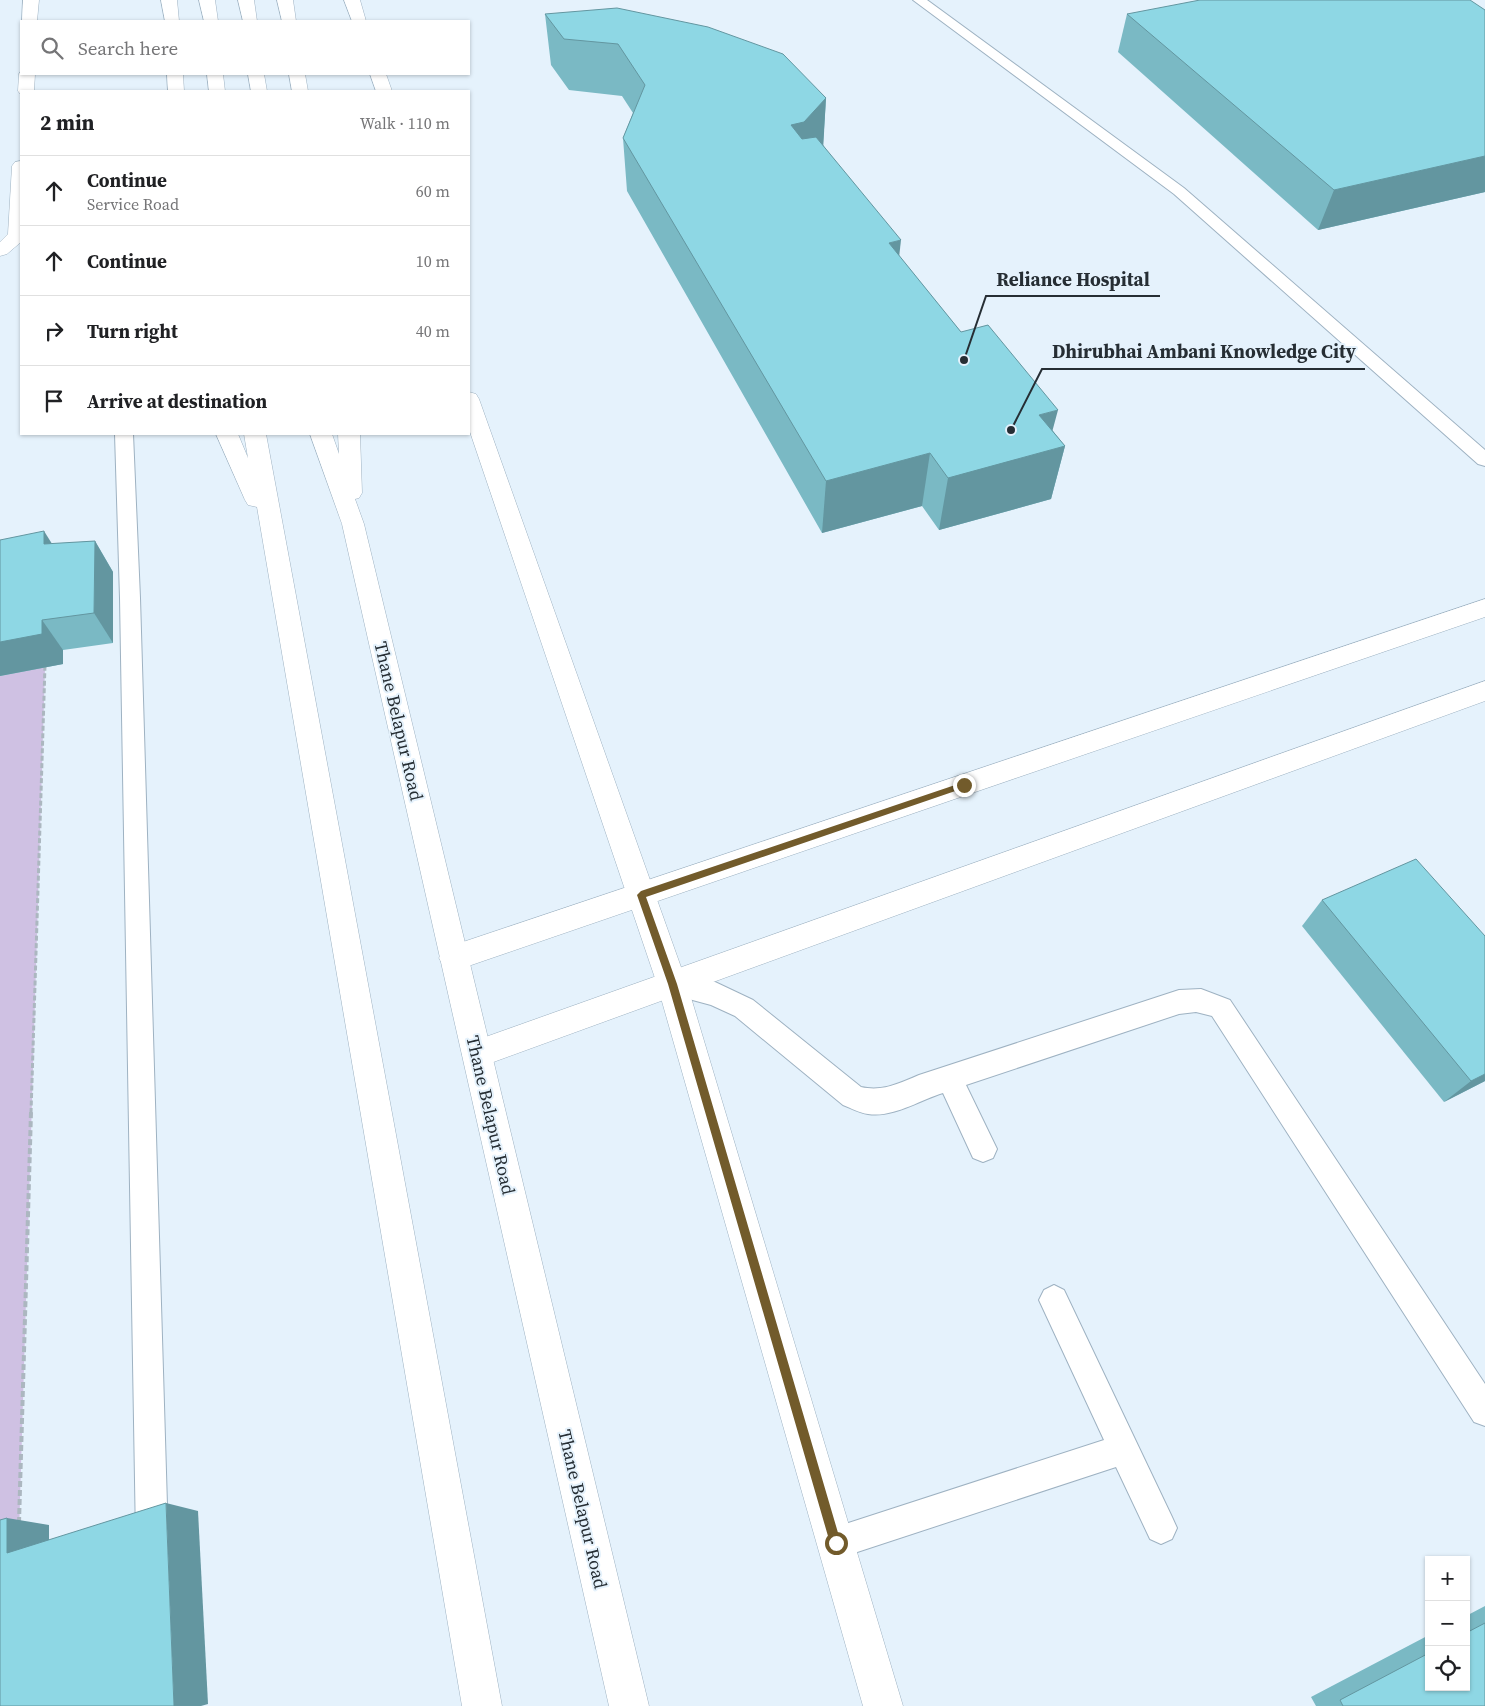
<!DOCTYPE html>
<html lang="en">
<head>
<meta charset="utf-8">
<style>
	body { margin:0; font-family:"Source Serif 4",serif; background:#f6f6f6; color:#202124 }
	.controls { position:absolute; right:15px; bottom:15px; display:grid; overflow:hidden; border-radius:0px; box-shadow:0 1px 4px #0004 }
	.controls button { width:45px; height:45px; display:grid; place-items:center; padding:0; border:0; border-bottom:1px solid #e0e0e0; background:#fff; color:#202124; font:25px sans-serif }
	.stop { position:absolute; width:15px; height:15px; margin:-11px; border:4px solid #725b2b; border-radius:50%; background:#fff }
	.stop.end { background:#725b2b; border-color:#fff; box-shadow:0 1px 5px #0008 }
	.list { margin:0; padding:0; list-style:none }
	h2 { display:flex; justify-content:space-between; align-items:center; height:65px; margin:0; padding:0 20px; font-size:21px }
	h2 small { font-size:16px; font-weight:400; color:#757577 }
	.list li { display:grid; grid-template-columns:32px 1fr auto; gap:15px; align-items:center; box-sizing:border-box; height:70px; padding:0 20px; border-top:1px solid #e0e0e0 }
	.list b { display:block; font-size:19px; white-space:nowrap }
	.list p { margin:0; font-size:16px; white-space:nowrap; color:#757577 }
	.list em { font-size:16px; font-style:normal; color:#757577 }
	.icon { flex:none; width:28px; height:28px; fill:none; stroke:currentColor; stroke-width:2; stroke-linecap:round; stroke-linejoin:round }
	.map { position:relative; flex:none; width:1485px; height:1706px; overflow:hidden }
	.search { position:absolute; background:#fff; box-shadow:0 1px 4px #0004; left:20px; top:20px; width:450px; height:55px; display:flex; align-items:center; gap:12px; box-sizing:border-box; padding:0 18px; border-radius:0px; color:#757577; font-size:19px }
	.panel { position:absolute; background:#fff; box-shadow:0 1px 4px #0004; left:20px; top:90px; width:450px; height:345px; border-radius:0px }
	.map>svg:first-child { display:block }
	.green { fill:#cfc1e3 }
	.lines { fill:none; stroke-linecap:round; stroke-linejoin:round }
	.service-casing { stroke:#9eb2c2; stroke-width:2 }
	.minor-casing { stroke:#9eb2c2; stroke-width:1 }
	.tertiary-casing { stroke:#9eb2c2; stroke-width:1 }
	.primary-casing { stroke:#9eb2c2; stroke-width:1 }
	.path-far1 { stroke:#acb7c0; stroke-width:3; stroke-dasharray:5 2.5; stroke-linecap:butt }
	.path { stroke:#acb7c0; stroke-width:4; stroke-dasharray:6 3; stroke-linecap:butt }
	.service { fill:#fff; fill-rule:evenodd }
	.minor { fill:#fff; fill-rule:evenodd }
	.tertiary { fill:#fff; fill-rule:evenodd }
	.primary { fill:#fff; fill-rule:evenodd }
	.wall { fill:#7ab9c4 }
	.shaded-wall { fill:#6396a0 }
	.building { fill:#8ed7e4; stroke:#6396a0 }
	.route { fill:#725b2b }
	.labels { text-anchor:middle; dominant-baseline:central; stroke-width:4; stroke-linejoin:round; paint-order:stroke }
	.street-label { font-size:18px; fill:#262e34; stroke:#e5f2fc }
	.leader { fill:none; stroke:#262e34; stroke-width:2 }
	.callout-dot { fill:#262e34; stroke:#e5f2fc; stroke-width:2 }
	.callout-label { font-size:19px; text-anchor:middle; font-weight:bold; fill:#262e34; stroke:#e5f2fc; stroke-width:4; stroke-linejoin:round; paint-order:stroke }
</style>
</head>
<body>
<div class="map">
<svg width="1485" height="1706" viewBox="0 0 1485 1706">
	<rect width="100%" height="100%" fill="#e5f2fc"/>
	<!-- green -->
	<path class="green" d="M45,667L19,1534L0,1540V676Z"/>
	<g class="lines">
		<defs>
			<g id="service">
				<path d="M913,0H927L1184,188L1485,450V466L1478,464L1174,194Z"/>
				<path d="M115,434H133L140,598L168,1539L163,1550L152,1555L141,1550L136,1539L120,598Z"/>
				<path d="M672,973L715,982L753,1000L861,1087C883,1092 900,1083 919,1075L1179,990L1201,989L1230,1000L1485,1384V1426L1474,1422L1212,1016L1196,1012L1179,1014L966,1085L997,1149L993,1158L983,1162L973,1158L943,1093C920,1100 893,1118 868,1114C859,1113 851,1108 843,1105L735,1016L711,1005L663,992L659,984L663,976Z"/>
				<path d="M1054,1285L1064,1290L1172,1517L1177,1528L1172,1539L1161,1544L1150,1539L1116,1467L836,1559L825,1554L820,1543L825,1532L836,1527L1104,1440L1039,1300L1044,1290Z"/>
			</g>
			<g id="minor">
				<path d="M1485,599V617L454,971L444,967L439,958L444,949L454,945Z"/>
				<path d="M1485,681V701L477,1068L466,1064L462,1054L466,1044L477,1040Z"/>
			</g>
			<g id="tertiary">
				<path d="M23,0H39L37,21H22Z"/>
				<path d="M344,0H360L366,21H352Z"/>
				<path d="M21,71V74H35L34,91H21V95L18,91L19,74Z"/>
				<path d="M370,74H386L392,91H376Z"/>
				<path d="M21,161V242L7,254L0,256V242L8,234L12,166L15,162Z"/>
				<path d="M469,392L476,394L479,399L687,984L903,1706H863L657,984L469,429Z"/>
			</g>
			<g id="primary">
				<path d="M161,0H177L179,21H165Z"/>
				<path d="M199,0H215L218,21H204Z"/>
				<path d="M238,0H254L257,21H243Z"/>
				<path d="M277,0H293L296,21H282Z"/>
				<path d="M167,74H183L184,91H168Z"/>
				<path d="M207,74H223L225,91H209Z"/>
				<path d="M248,74H264L267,91H251Z"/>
				<path d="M289,74H305L308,91H292Z"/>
				<path d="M216,434H238L248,458L244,434H266L502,1706H462L257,507L248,505L245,500Z"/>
				<path d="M310,434H332L339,454L338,434H360L362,493L359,498L355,499L364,524L649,1706H609L342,524Z"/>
			</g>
		</defs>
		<!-- service casing -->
		<use href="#service" class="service-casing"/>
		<!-- minor casing -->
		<use href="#minor" class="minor-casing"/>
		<!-- tertiary casing -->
		<use href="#tertiary" class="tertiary-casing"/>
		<!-- primary casing -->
		<use href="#primary" class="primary-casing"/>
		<!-- path-far1 -->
		<path class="path-far1" d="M31,1113L45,665"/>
		<!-- path -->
		<path class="path" d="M19,1523L31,1112"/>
		<!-- service -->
		<use href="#service" class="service"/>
		<!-- minor -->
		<use href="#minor" class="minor"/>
		<!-- tertiary -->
		<use href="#tertiary" class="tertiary"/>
		<!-- primary -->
		<use href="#primary" class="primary"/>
	</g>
	<!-- wall -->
	<g class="wall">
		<path d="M1485,10V192L1318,230L1118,52L1127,14Z"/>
		<path d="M545,14L826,98L823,145L899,256L961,332L1053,431L1065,446L1051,499L939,530L922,506L822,533L627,191L623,138L633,113L622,96L569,90L551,65Z"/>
		<path d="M95,541L113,572V643L63,650V664L0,676L52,544Z"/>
		<path d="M1322,900L1485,936V1081L1444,1102L1302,926Z"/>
		<path d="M1485,1606V1706H1316L1311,1697L1429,1635V1687H1466V1616Z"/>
	</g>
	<!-- shaded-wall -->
	<g class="shaded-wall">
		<path d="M826,98L823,150L802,175L791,125Z"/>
		<path d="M1485,156V192L1318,230L1334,190Z"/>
		<path d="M901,240L895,293L889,243Z"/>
		<path d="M1058,410L1047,451L1065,446L1051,499L939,530L948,478L1039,415Z"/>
		<path d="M930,453L922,506L822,533L826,481Z"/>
		<path d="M44,531L64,563L44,544Z"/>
		<path d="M95,541L113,572V643L94,613Z"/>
		<path d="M42,620L63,650V664L0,676V642Z"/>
		<path d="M1485,1074V1081L1444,1102L1471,1081Z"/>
		<path d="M166,1503L198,1511L208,1704L201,1706H174Z"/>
		<path d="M7,1518L49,1525V1558L7,1553Z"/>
	</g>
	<!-- building -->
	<g class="building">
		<path d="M1200,0H1470L1485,10V156L1334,190L1127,14Z"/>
		<path d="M617,8L708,27L783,54L826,98L804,122L791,125L802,139L816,137L901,240L889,243L961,332L988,325L1058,410L1039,415L1065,446L948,478L930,453L826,481L623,138L645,85L618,44L564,39L545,14Z"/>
		<path d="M44,531V544L95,541L94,613L42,620V634L0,642V540Z"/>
		<path d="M1416,859L1485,936V1074L1471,1081L1322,900Z"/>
		<path d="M166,1503L174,1706H0V1520L7,1518V1553Z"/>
		<path d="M1485,1623V1706H1343L1340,1700L1429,1653V1687H1466V1633Z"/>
	</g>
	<!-- route -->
	<path class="route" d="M964,782L968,785L967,787L646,897L677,984L841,1543L840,1547L836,1548L832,1547L830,1543L668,984L637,895L641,891Z"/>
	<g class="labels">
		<!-- street labels -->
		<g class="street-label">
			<text transform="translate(399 721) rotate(77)">Thane Belapur Road</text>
			<text transform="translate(491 1115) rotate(77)">Thane Belapur Road</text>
			<text transform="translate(583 1509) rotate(77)">Thane Belapur Road</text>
		</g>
	</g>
	<!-- callouts -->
	<path class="leader" d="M964 360L986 296H1160M1011 430L1042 369H1365"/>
	<g class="callout-dot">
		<circle cx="964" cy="360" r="5"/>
		<circle cx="1011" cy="430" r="5"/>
	</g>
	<g class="callout-label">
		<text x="1073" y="286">Reliance Hospital</text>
		<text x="1204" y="358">Dhirubhai Ambani Knowledge City</text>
	</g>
</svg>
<div class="controls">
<button>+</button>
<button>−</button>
<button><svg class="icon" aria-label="locate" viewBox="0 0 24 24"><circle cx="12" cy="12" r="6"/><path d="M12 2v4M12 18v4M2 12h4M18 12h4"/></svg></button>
</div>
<div class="stop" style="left:836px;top:1543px"></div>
<div class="stop end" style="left:964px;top:785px"></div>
<div class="search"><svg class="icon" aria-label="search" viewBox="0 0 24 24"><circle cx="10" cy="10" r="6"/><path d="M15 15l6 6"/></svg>Search here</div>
<section class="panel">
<h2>2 min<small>Walk · 110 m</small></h2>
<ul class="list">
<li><svg class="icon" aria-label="ahead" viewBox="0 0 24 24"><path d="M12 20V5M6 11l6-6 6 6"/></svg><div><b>Continue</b><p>Service Road</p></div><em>60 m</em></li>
<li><svg class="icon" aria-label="ahead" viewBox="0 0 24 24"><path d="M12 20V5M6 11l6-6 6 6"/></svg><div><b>Continue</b></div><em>10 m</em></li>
<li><svg class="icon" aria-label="right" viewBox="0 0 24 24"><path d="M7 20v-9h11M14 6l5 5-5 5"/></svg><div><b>Turn right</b></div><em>40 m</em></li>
<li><svg class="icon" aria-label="arrive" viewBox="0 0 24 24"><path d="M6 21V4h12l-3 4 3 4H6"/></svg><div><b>Arrive at destination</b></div></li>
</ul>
</section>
</div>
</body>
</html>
